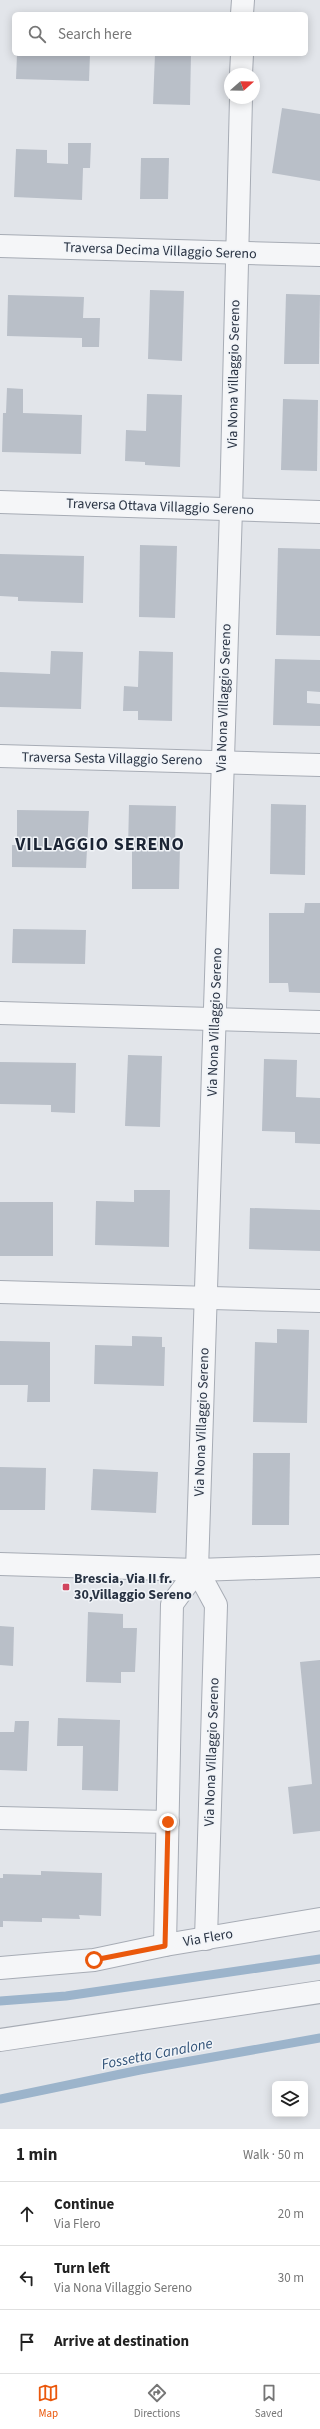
<!DOCTYPE html>
<html lang="en">
<head>
<meta charset="utf-8">
<style>
	body { margin:0; font-family:"Source Sans 3",sans-serif; background:#f2f2f2; color:#222 }
	.controls { position:absolute; right:12px; bottom:12px; display:grid; overflow:hidden; border-radius:6px; box-shadow:0 2px 10px #0003 }
	.controls button { width:36px; height:36px; display:grid; place-items:center; padding:0; border:0; border-bottom:1px solid #e0e0e0; background:#fff; color:#222; font:20px sans-serif }
	.compass { position:absolute; left:224px; top:68px; width:36px; height:36px; border-radius:50%; background:#fff; box-shadow:0 2px 10px #0003; rotate:70deg }
	.stop { position:absolute; width:12px; height:12px; margin:-9px; border:3px solid #ea580c; border-radius:50%; background:#fff }
	.stop.end { background:#ea580c; border-color:#fff; box-shadow:0 1px 4px #0008 }
	.list { margin:0; padding:0; list-style:none }
	h2 { display:flex; justify-content:space-between; align-items:center; height:52px; margin:0; padding:0 16px; font-size:17px }
	h2 small { font-size:13px; font-weight:400; color:#767676 }
	.list li { display:grid; grid-template-columns:26px 1fr auto; gap:12px; align-items:center; box-sizing:border-box; height:64px; padding:0 16px; border-top:1px solid #e0e0e0 }
	.list b { display:block; font-size:15px; white-space:nowrap }
	.list p { margin:0; font-size:13px; white-space:nowrap; color:#767676 }
	.list em { font-size:13px; font-style:normal; color:#767676 }
	.icon { flex:none; width:22px; height:22px; fill:none; stroke:currentColor; stroke-width:2; stroke-linecap:round; stroke-linejoin:round }
	.map { position:relative; flex:none; width:320px; height:2129px; overflow:hidden }
	.search { position:absolute; background:#fff; box-shadow:0 2px 10px #0003; left:12px; right:12px; top:12px; height:44px; display:flex; align-items:center; gap:10px; box-sizing:border-box; padding:0 14px; border-radius:6px; color:#767676; font-size:15px }
	.sheet { height:244px; background:#fff }
	nav { display:flex; justify-content:space-around; align-items:center; box-sizing:border-box; height:56px; border-top:1px solid #e0e0e0; background:#fff; font-size:11px; color:#767676 }
	nav a { display:grid; justify-items:center; gap:2px }
	nav .on { color:#ea580c }
	.map>svg:first-child { display:block }
	.lines { fill:none; stroke-linecap:round; stroke-linejoin:round }
	.stream { stroke:#9cb4cb; stroke-width:9 }
	.building { fill:#b9bfc8 }
	.minor-casing { stroke:#a7acb5; stroke-width:24 }
	.minor { stroke:#f5f6f8; stroke-width:22 }
	.route { stroke:#ea580c; stroke-width:5 }
	.poi-dot { fill:#d1455e; stroke:#f1f4f8; stroke-width:1.5 }
	.labels { text-anchor:middle; dominant-baseline:central; stroke-width:3; stroke-linejoin:round; paint-order:stroke }
	.street-label { font-size:14px; fill:#293343; stroke:#f1f4f8 }
	.poi-label { font-size:14px; font-weight:bold; fill:#293343; stroke:#f1f4f8; text-anchor:start }
	.water-label { font-size:15px; font-style:italic; fill:#325378; stroke:#f1f4f8 }
	.district-label { font-size:18px; font-weight:bold; letter-spacing:1px; fill:#1b2434; stroke:#f1f4f8 }
</style>
</head>
<body>
<div class="map">
<svg width="320" height="2129" viewBox="0 0 320 2129">
	<rect width="100%" height="100%" fill="#e2e5ea"/>
	<g class="lines">
		<!-- stream -->
		<g class="stream">
			<path d="M0,2001L66,1996L320,1959"/>
			<path d="M0,2099L140,2070L320,2038"/>
		</g>
	</g>
	<!-- building -->
	<g class="building">
		<path d="M17,54H90L89,81L16,79Z"/>
		<path d="M155,54H191L190,105L153,104Z"/>
		<path d="M282,108L320,114V181L272,173Z"/>
		<path d="M68,143H91L90,168H83L82,200L14,197L16,149L47,150V163L68,164Z"/>
		<path d="M141,158H169L168,199H140Z"/>
		<path d="M150,290L184,291L182,361L148,359Z"/>
		<path d="M286,294L320,295L319,364H284Z"/>
		<path d="M8,295L84,297L83,318H100L99,347H82V338L7,336Z"/>
		<path d="M7,388L23,389V413L82,415L81,454L2,452L3,413H6Z"/>
		<path d="M147,394L182,395L180,467L145,465V462L125,461L126,430L146,431Z"/>
		<path d="M283,399L318,400L317,471L281,470Z"/>
		<path d="M140,545L177,546L175,618L139,617Z"/>
		<path d="M278,548L320,549V636L276,635Z"/>
		<path d="M0,554L84,556L83,603L18,601V597L0,596Z"/>
		<path d="M51,651L83,652L81,709L0,707V672L50,674Z"/>
		<path d="M139,651L173,652L172,721L138,720V711H123L124,686L138,687Z"/>
		<path d="M275,659L320,660V692L307,691V703L320,704V726L273,725Z"/>
		<path d="M271,804L306,805L305,875L270,874Z"/>
		<path d="M129,805L176,806L175,846H180L179,889H132V849H128Z"/>
		<path d="M17,810L89,811L86,868L12,867V845H17Z"/>
		<path d="M305,903H320V993L289,992L288,983H269V913H304Z"/>
		<path d="M13,929L86,930L85,964L12,963Z"/>
		<path d="M128,1055L162,1056L160,1127L125,1126Z"/>
		<path d="M264,1059L297,1060L296,1097L320,1098V1144L295,1143V1132L262,1131Z"/>
		<path d="M0,1062L76,1063L75,1113L51,1112V1105L0,1104Z"/>
		<path d="M134,1190H170L169,1247L95,1245L96,1201L134,1202Z"/>
		<rect x="0" y="1202" width="53" height="54"/>
		<path d="M250,1208L320,1210V1251L249,1249Z"/>
		<path d="M277,1329L309,1330L307,1423L253,1422L255,1342L277,1343Z"/>
		<path d="M132,1336L162,1337V1347H165L164,1386L94,1384L95,1345L132,1346Z"/>
		<path d="M0,1341L50,1342V1402H27L28,1385H0Z"/>
		<path d="M253,1453H290L289,1525H252Z"/>
		<path d="M0,1467L46,1468L45,1510H0Z"/>
		<path d="M93,1469L158,1472L156,1513L91,1510Z"/>
		<path d="M88,1612L123,1614V1628H137L135,1672H121V1683L86,1682Z"/>
		<path d="M0,1626L14,1627L13,1666L0,1665Z"/>
		<path d="M320,1660V1831L293,1834L288,1787L312,1784L300,1662Z"/>
		<path d="M58,1718L120,1720L118,1791L82,1790L83,1746H57Z"/>
		<path d="M15,1721H29L27,1771L0,1770V1732H14Z"/>
		<path d="M41,1871L102,1873L101,1916L79,1915L80,1919L42,1918V1922L3,1921V1927H0V1878H3V1874L41,1875Z"/>
	</g>
	<g class="lines">
		<defs>
			<g id="minor">
				<path d="M242,14L243,0"/>
				<path d="M241,74L242,54"/>
				<path d="M0,246L320,255"/>
				<path d="M0,502L320,512"/>
				<path d="M0,756L320,765"/>
				<path d="M0,1013L320,1022"/>
				<path d="M0,1292L320,1301"/>
				<path d="M0,1564L197,1570L320,1566"/>
				<path d="M197,1570L231,509L241,98"/>
				<path d="M0,1818L168,1822"/>
				<path d="M165,1945L172,1604L197,1570L216,1605L206,1939"/>
				<path d="M0,1968L94,1960L165,1945L320,1919"/>
				<path d="M0,2040L320,1992"/>
			</g>
		</defs>
		<!-- minor casing -->
		<use href="#minor" class="minor-casing"/>
		<!-- minor -->
		<use href="#minor" class="minor"/>
	</g>
	<g class="lines">
		<!-- route -->
		<path class="route" d="M94,1960L165,1946L168,1822"/>
	</g>
	<!-- markers -->
	<rect class="poi-dot" x="62" y="1583" width="8" height="8" rx="2"/>
	<g class="labels">
		<!-- street labels -->
		<g class="street-label">
			<text transform="translate(160 251) rotate(2)">Traversa Decima Villaggio Sereno</text>
			<text transform="translate(234 374) rotate(-89)">Via Nona Villaggio Sereno</text>
			<text transform="translate(160 507) rotate(2)">Traversa Ottava Villaggio Sereno</text>
			<text transform="translate(224 698) rotate(-88)">Via Nona Villaggio Sereno</text>
			<text transform="translate(112 759) rotate(1)">Traversa Sesta Villaggio Sereno</text>
			<text transform="translate(215 1022) rotate(-88)">Via Nona Villaggio Sereno</text>
			<text transform="translate(202 1422) rotate(-88)">Via Nona Villaggio Sereno</text>
			<text transform="translate(212 1752) rotate(-88)">Via Nona Villaggio Sereno</text>
			<text transform="translate(208 1938) rotate(-10)">Via Flero</text>
		</g>
		<!-- poi labels -->
		<g class="poi-label">
			<text x="74" y="1579">Brescia, Via II fr.<tspan x="74" dy="16">30,Villaggio Sereno</tspan></text>
		</g>
		<!-- water labels -->
		<g class="water-label">
			<text transform="translate(157 2054) rotate(-11)">Fossetta Canalone</text>
		</g>
		<!-- district labels -->
		<g class="district-label">
			<text x="100" y="844">VILLAGGIO SERENO</text>
		</g>
	</g>
</svg>
<div class="controls">
<button><svg class="icon" aria-label="layers" viewBox="0 0 24 24"><path d="M12 4l9 5-9 5-9-5zM3 14l9 5 9-5"/></svg></button>
</div>
<svg class="compass" viewBox="-18 -18 36 36"><path d="M0-13l5 13h-10z" fill="#e53935"/><path d="M0 13l5-13h-10z" fill="#767676"/></svg>
<div class="stop" style="left:94px;top:1960px"></div>
<div class="stop end" style="left:168px;top:1822px"></div>
<div class="search"><svg class="icon" aria-label="search" viewBox="0 0 24 24"><circle cx="10" cy="10" r="6"/><path d="M15 15l6 6"/></svg>Search here</div>
</div>
<section class="sheet">
<h2>1 min<small>Walk · 50 m</small></h2>
<ul class="list">
<li><svg class="icon" aria-label="ahead" viewBox="0 0 24 24"><path d="M12 20V5M6 11l6-6 6 6"/></svg><div><b>Continue</b><p>Via Flero</p></div><em>20 m</em></li>
<li><svg class="icon" aria-label="left" viewBox="0 0 24 24"><path d="M17 20v-9H6M10 6l-5 5 5 5"/></svg><div><b>Turn left</b><p>Via Nona Villaggio Sereno</p></div><em>30 m</em></li>
<li><svg class="icon" aria-label="arrive" viewBox="0 0 24 24"><path d="M6 21V4h12l-3 4 3 4H6"/></svg><div><b>Arrive at destination</b></div></li>
</ul>
</section>
<nav>
<a class="on"><svg class="icon" aria-label="map" viewBox="0 0 24 24"><path d="M3 6l6-2 6 2 6-2v14l-6 2-6-2-6 2zM9 4v14M15 6v14"/></svg>Map</a>
<a><svg class="icon" aria-label="directions" viewBox="0 0 24 24"><path d="M12 3l9 9-9 9-9-9zM9 14v-3h6M13 9l2 2-2 2"/></svg>Directions</a>
<a><svg class="icon" aria-label="saved" viewBox="0 0 24 24"><path d="M7 4h10v16l-5-4-5 4z"/></svg>Saved</a>
</nav>
</body>
</html>
